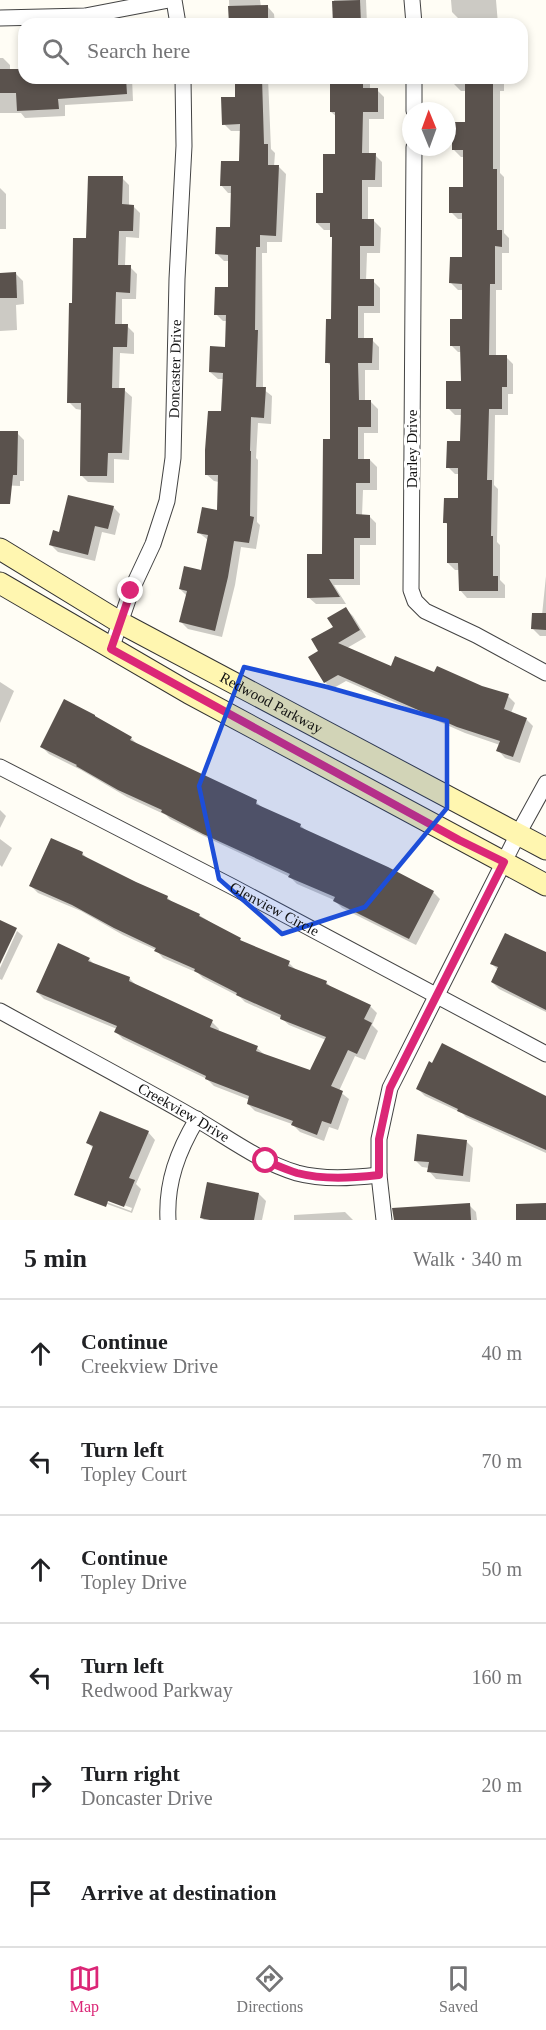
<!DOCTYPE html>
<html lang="en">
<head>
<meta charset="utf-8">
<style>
	body { margin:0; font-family:Georgia,serif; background:#f2f2f2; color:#202124 }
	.compass { position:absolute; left:402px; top:102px; width:54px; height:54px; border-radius:50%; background:#fff; box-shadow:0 3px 9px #0003; rotate:359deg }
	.stop { position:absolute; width:18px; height:18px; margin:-14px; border:4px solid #db2777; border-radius:50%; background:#fff }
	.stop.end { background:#db2777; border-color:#fff; box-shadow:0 2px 6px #0008 }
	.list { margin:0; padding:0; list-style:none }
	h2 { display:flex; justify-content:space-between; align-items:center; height:78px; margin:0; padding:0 24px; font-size:26px }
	h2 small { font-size:20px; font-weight:400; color:#757577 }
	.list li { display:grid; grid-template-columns:39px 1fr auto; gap:18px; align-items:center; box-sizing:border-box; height:108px; padding:0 24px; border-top:2px solid #e0e0e0 }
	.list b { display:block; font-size:22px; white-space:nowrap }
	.list p { margin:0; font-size:20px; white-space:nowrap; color:#757577 }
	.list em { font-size:20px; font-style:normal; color:#757577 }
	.icon { flex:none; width:33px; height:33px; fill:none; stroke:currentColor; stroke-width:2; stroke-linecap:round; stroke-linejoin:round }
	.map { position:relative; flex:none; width:546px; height:1220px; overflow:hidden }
	.search { position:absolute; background:#fff; box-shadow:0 3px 9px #0003; left:18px; right:18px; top:18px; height:66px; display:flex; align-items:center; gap:15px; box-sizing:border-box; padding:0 21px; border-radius:18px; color:#757577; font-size:22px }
	.sheet { height:726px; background:#fff }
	nav { display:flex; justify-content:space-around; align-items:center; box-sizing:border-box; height:84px; border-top:2px solid #e0e0e0; background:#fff; font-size:16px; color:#757577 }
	nav a { display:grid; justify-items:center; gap:3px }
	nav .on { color:#db2777 }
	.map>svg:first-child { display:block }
	.shadow { fill:#0003; fill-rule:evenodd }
	.building { fill:#5a524d }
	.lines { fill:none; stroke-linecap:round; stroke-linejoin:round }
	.street-casing { stroke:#444; stroke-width:17 }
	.secondary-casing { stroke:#333; stroke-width:23 }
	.street { stroke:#fff; stroke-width:15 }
	.secondary { stroke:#fff6b0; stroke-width:21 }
	.route { stroke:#db2777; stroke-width:8 }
	.marked { fill:#1d4ed8; fill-opacity:0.2; stroke:#1d4ed8; stroke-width:4.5; stroke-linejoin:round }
	.labels { text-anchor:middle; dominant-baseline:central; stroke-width:6; stroke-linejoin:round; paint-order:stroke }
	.street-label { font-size:15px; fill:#111; stroke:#fff }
</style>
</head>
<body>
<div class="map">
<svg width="546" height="1220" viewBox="0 0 546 1220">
	<rect width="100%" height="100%" fill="#fffdf5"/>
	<!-- shadow -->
	<g class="shadow">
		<path d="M229,0H260L261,7L267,6L274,14L275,24H230Z"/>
		<path d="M334,0H366L367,24H335Z"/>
		<path d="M451,0H496L498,24H467V18L459,19L452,12Z"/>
		<path d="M0,58H3L10,65V71L24,70V78H132L133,101L65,105V116L25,118L21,113H0Z"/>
		<path d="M236,78H268L271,149L275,153L274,167H279L286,174L282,242H267V253H262L263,389L272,396L271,424L258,423L256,458L258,460L257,522L260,525L256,549L241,547L235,585L222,637L188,629L181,622L187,596L180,589L202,572L208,540L198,532L218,512L219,482L214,481L206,474L222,413L224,379H218L210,372L226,348L227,321H223L216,314L230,289V261H224L217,254L231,229L232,193H228L221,185L241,163L242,131H231L224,124L237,98Z"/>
		<path d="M331,78H370V90H377L384,97V119H369V155H375L382,162V187H368V221H374L381,228L380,253H367L366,281H373L380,288V313H364V340H372L379,347V370H365V402H371L378,409V433H364V460H370L377,467V490H363L362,516H369L376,523V545H360V585H334L346,604H316L308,597L324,556L331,441V366L327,362L333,320L334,238L332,230H324L317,223L336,156L337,117L331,112Z"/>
		<path d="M454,78H504V91H500V173L504,177V233L509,238V253H502V290H496V357H506L513,364V394H508V415H495L494,485L498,489L497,542L500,545V580L505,585V598H467L460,590V570H455L448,563V525L445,522L459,500L460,474H455L448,467L462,442V415H455L448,408L462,382V352H458L451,345L464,320V290H458L451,283L463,258V219H458L451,212L465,188L464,157H461L454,150L467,124V91H461L454,84Z"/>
		<path d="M122,178L129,185V206H133L140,213L139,238L126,237L125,266L130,267L137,274L136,299H122V325L127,326L134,333V354L120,353L119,390H124L132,397L129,460L114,459V483L88,482L81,475L82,410L76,409L69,402L73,304L88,240Z"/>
		<path d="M0,188L6,194V229H0Z"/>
		<path d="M16,274L23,281L24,304L16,305L17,330L0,331V275Z"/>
		<path d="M0,433H17L24,440V481H20V486L0,485Z"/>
		<path d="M113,507L120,514L115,535L102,532L95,561L58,552L51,545L60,534Z"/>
		<path d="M546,576V636H540L533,629L542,615Z"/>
		<path d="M346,609L353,616L366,637L347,648L392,668L435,674L508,696L515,703L511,713L526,719L533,726L520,763L505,758L498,750L500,745L465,733L346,681L332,689L325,682L320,651Z"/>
		<path d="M0,682L14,691L0,723Z"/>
		<path d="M131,738L139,746L256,802L263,808L300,825L308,832L433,892L440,899L416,945L342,908L334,900L297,884L290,877L212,840L170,819L166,815L127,797L81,770L49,754L42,747Z"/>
		<path d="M0,810L6,816L0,828Z"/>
		<path d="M0,839L12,848L2,867L0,865Z"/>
		<path d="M82,853L89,860L167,897L174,904L199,915L244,943L289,963L297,971L326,982L332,988L370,1006L377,1013L372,1025L378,1031L365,1060L355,1056L339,1091L349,1099L338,1130L329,1127L324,1141L300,1132L292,1124L255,1111L248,1104L250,1100L214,1086L207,1079L123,1039L116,1032L117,1029L44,999L37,992L89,959L95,965L129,978L137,986L212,1022L219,1029L218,1032L257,1048L265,1055L311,1072L326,1040L289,1025L281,1018L245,1002L240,997L203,978L198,973L163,958L156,950L123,935L81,911L38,893L31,886Z"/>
		<path d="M17,931L23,936L2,980L0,979V968Z"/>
		<path d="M546,954V1012L499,989L492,982L498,970L492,964Z"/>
		<path d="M433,1065L546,1099V1153L466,1117L462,1113L425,1096L418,1089Z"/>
		<path d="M101,1113L148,1132L155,1140L136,1184L141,1189L132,1213L85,1196L78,1189L94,1149L88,1143ZM85,1191L132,1208L131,1211L85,1194Z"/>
		<path d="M466,1141L473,1148L470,1182L436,1179L429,1171V1168L422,1167L415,1160Z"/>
		<path d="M259,1194L266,1201L262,1220H204L201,1217Z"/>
		<path d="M469,1205L476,1212L477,1220H419Z"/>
		<path d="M345,1212L353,1220H294V1215Z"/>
	</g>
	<!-- building -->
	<g class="building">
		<path d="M360,0L361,24H333L332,1Z"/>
		<path d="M268,5V20H263V24H229L228,6Z"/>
		<path d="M0,69H24V78H126L127,94L58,99L59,109L17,111L16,93H0Z"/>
		<path d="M235,78H262L264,144H268V165H279L276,236L260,235V247H256L255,330H258L256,387H266L264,418L251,417L250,451H251L250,516L254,517L249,543L234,541L228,577L215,631L179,622L187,591L179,589L184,566L201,570L208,535L197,533L202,507L217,510L218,475H205V450L208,411H221L223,373L209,372L210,346L225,347L226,315H214L215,287H228V255L215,254L216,227H230L231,186H220L221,161H239L240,124L222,125L221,97H235Z"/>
		<path d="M330,78H363V88H378V112H363L362,153H376L375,180H362V219H374V246H360V279H374V306H358V338H373L372,363H358L359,400H371V427H358V459H370V483H356V514L370,515V538H354V579H329L340,597L307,598V554H322L323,439H330V363H325L326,319H331L332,237H330V223H316V193H323V154H335V112H330Z"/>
		<path d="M465,78H493V169H497V230H502V247L495,246V284H490L489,355H507V387H502V409H489L487,480H492L491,536H493V576H498V591H459L458,563H447V523H443L444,498H458V468H446L447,441H460L461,409H446V381H461L460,346H450V319H462V284L449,283L450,257H462V213H449V187H463V150H452V122H465Z"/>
		<path d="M88,176H123L122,204L134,205L133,231H119L118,265H131L130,293L116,292L115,324H128L127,347H113L112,388H125L122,453H108L107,476H80L81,403H67L69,303H72L73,238H86Z"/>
		<path d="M16,272L17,298H0V273Z"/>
		<path d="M0,431H18L17,475H13L10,504H0Z"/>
		<path d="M68,495L114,506L108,529L95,526L88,555L49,545L53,530L59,532Z"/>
		<path d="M346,607L360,630L338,643L391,666L395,656L434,672L437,666L482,686L509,694L504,709L527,718L513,757L496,751L500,741L457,727L338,675L324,683L308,657L318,651L311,639L333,627L327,618Z"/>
		<path d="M532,613H546V630L531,629Z"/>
		<path d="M64,699L95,715V716L132,737L130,740L257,800L256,804L301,824L300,827L388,867L434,891L409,939L333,901L335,897L288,877L290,874L203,834L161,812L162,810L118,790L76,766L77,765L40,747Z"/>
		<path d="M51,838L83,852L82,855L136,882L168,896L167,899L200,914L199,916L241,938L240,940L290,961L288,966L327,981L326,984L371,1005L364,1019L372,1023L357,1054L348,1050L331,1086L343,1091L331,1124L322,1121L317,1135L291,1125L293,1121L247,1104L249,1096L205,1079L206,1076L114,1032L117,1026L36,992L58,943L90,958L88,961L130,977L129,981L213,1020L210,1027L258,1046L256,1051L310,1070L326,1037L280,1019L281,1015L236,995L237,993L194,971L195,969L154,951L156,948L114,928L72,905L29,886Z"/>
		<path d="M0,920L17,928L0,964Z"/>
		<path d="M505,933L546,952V1010L491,982L498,967L490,964Z"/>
		<path d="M442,1043L546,1096V1150L457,1111L458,1109L416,1089L429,1061L432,1063Z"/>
		<path d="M100,1111L149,1131L129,1178L135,1180L124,1207L108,1201L106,1207L74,1195L93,1146L86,1143Z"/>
		<path d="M417,1134L467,1140L463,1176L427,1172L429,1162L414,1161Z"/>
		<path d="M207,1182L259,1193L254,1220H210L200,1218Z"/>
		<path d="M470,1203L471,1220H394L392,1208Z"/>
		<path d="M546,1203V1220H516V1204Z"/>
	</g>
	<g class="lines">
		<defs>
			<g id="street">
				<path d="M174,0L178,24"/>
				<path d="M412,0L414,24"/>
				<path d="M0,18L85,16L169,0"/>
				<path d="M414,111V78"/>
				<path d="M414,147L411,590L415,601L425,611L476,635L546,673"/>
				<path id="s1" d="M111,649L131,591L153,544L167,501L173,458L177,279L184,146L183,78"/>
				<path id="s2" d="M0,767L233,887L546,1054"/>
				<path id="s3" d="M0,1011C65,1047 132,1082 196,1119C229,1138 260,1162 297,1173C323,1180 352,1178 379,1175"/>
				<path d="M168,1220C166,1182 178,1151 197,1119"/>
				<path d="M384,1220L379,1175V1139L390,1088L518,834L546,783"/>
			</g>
			<g id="secondary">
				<path id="s4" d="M0,549L121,623L546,849"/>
				<path d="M0,583L189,693L546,885"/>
			</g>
		</defs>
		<!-- street casing -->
		<use href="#street" class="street-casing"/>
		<!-- secondary casing -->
		<use href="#secondary" class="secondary-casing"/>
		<!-- street -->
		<use href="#street" class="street"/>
		<!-- secondary -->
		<use href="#secondary" class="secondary"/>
	</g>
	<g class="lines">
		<!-- route -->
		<path class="route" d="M131,591L111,649L459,840L504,862L390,1088L379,1139V1175C352,1178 324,1180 297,1173C287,1170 276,1165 266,1161"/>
	</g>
	<!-- marked area -->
	<path class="marked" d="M244,667L327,687L447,721V808L365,907L282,934L219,879L199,786Z"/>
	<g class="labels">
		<!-- street labels -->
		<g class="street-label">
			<text stroke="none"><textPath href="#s1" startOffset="291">Doncaster Drive</textPath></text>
			<text transform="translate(412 449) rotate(-90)">Darley Drive</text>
			<text stroke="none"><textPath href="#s4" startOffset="312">Redwood Parkway</textPath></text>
			<text stroke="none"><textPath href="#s2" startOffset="309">Glenview Circle</textPath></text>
			<text stroke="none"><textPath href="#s3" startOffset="210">Creekview Drive</textPath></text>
		</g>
	</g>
</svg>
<svg class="compass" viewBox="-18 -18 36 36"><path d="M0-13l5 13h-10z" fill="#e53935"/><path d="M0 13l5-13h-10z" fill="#757577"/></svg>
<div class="stop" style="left:266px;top:1161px"></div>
<div class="stop end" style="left:131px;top:591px"></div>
<div class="search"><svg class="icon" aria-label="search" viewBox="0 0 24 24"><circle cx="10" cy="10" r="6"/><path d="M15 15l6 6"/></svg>Search here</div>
</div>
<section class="sheet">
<h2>5 min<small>Walk · 340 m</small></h2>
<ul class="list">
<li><svg class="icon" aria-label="ahead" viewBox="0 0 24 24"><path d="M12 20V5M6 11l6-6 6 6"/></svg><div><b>Continue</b><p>Creekview Drive</p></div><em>40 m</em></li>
<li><svg class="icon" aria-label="left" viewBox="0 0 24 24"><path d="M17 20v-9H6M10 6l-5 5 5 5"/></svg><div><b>Turn left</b><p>Topley Court</p></div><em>70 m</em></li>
<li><svg class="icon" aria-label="ahead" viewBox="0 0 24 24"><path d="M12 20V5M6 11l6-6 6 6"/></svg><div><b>Continue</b><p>Topley Drive</p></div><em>50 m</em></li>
<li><svg class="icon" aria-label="left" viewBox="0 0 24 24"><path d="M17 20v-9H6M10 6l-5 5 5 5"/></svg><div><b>Turn left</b><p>Redwood Parkway</p></div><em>160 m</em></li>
<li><svg class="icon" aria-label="right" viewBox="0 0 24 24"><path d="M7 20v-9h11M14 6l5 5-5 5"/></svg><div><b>Turn right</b><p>Doncaster Drive</p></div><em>20 m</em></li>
<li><svg class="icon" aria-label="arrive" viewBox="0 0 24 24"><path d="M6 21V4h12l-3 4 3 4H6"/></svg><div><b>Arrive at destination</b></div></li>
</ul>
</section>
<nav>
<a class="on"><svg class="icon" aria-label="map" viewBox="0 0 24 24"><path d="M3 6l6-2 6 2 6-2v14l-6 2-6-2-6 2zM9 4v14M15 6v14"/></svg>Map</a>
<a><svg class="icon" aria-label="directions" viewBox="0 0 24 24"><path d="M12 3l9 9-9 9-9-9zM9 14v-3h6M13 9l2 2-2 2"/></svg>Directions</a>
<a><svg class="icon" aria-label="saved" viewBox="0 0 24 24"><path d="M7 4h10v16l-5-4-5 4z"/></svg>Saved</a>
</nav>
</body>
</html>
